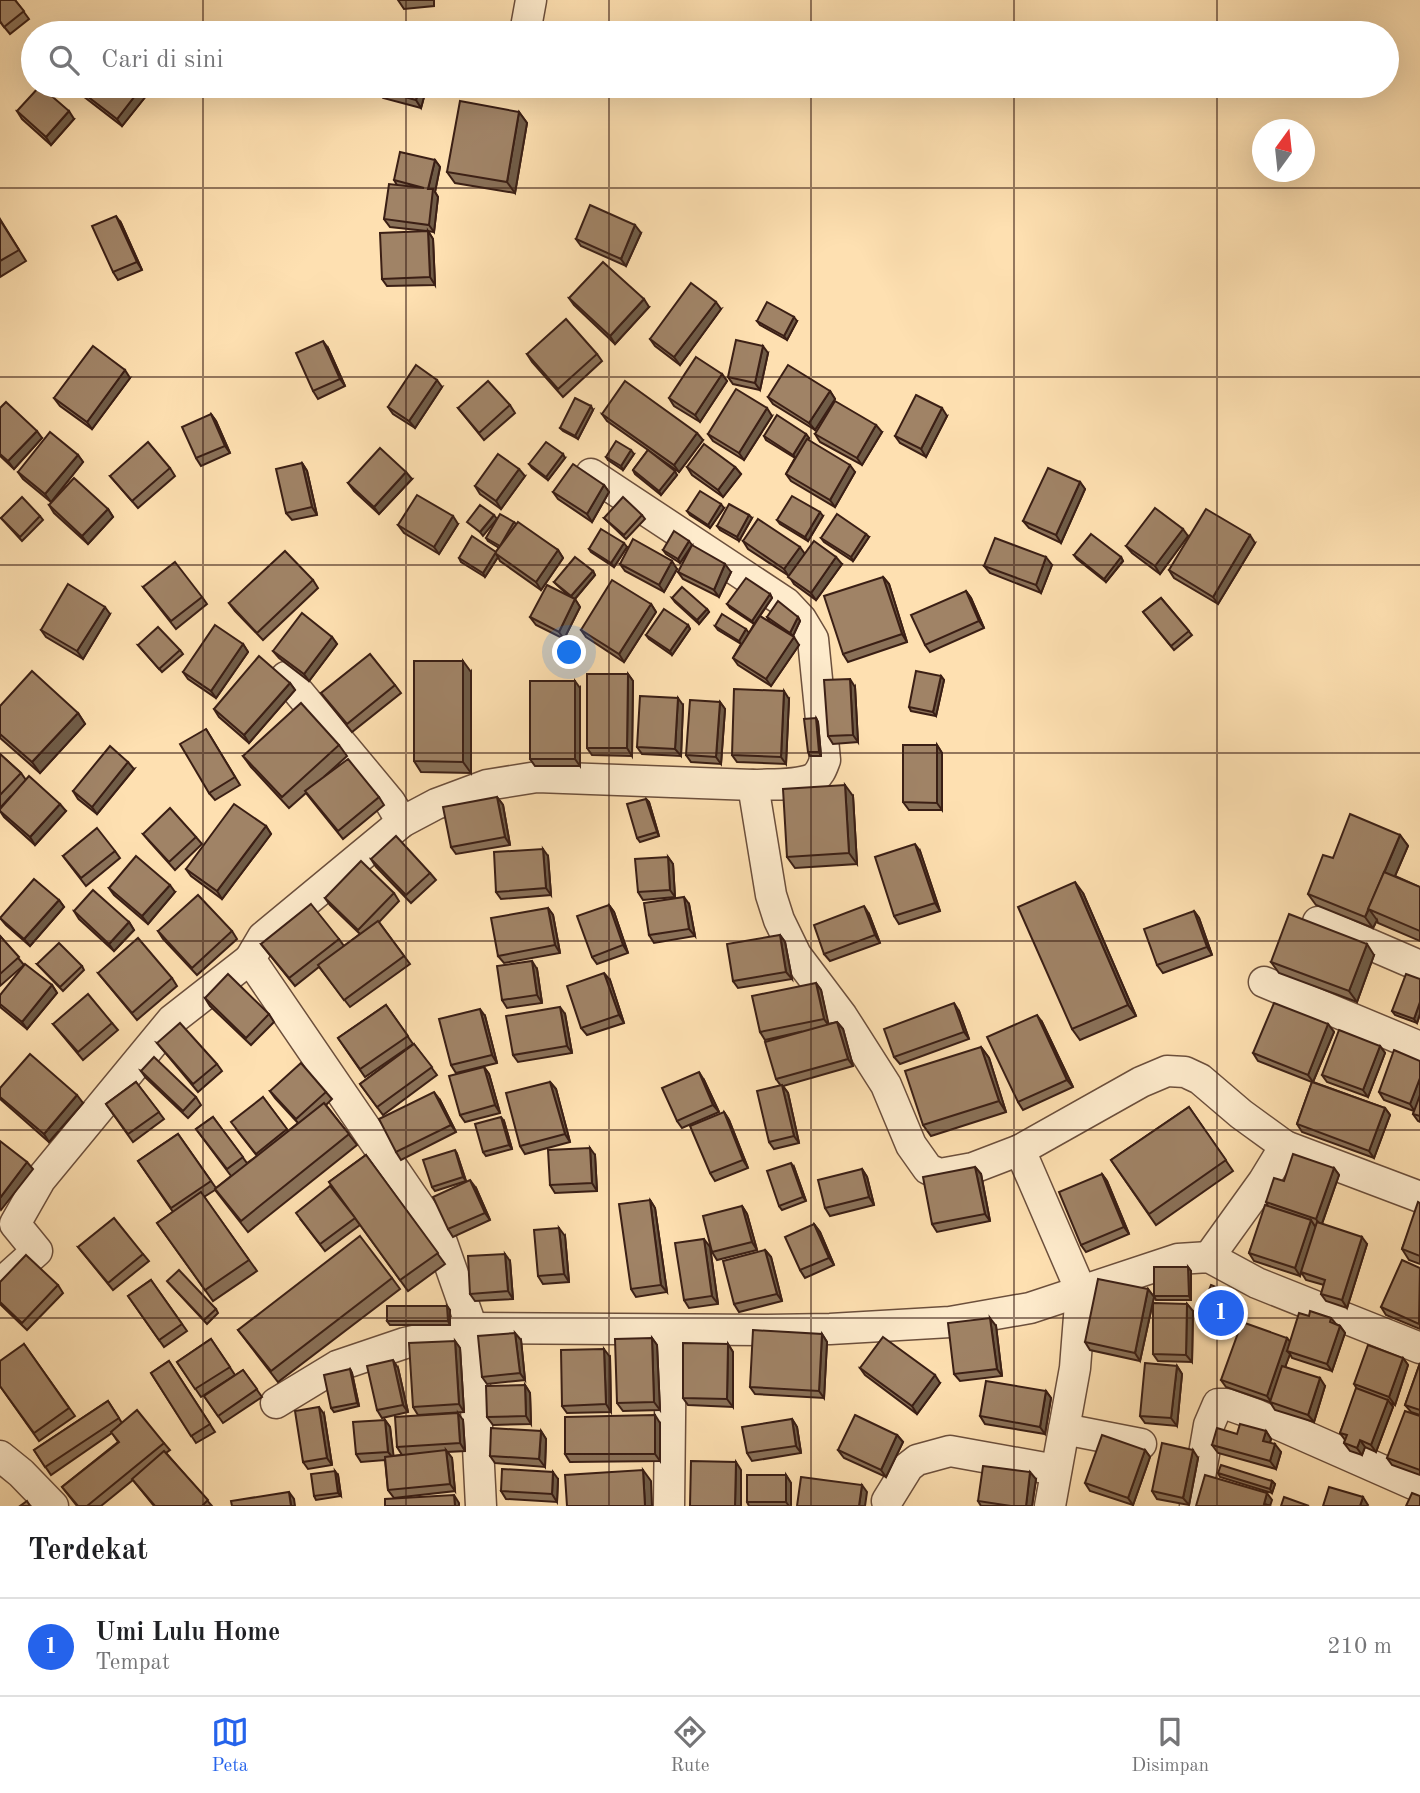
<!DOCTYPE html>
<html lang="id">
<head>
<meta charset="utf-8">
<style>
	body { margin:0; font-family:"Old Standard TT",serif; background:#f2f2f2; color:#202124 }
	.compass { position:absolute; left:1252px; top:119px; width:63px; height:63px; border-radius:50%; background:#fff; box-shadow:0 7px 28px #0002; rotate:15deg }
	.you { position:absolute; left:570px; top:653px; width:24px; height:24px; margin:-18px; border:5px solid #fff; border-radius:50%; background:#1a73e8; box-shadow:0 0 0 10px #1a73e833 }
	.badge { display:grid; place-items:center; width:46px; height:46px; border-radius:50%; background:#2563eb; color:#fff; font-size:23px; font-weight:700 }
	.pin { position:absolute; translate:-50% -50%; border:4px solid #fff; box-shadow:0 2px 7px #0006 }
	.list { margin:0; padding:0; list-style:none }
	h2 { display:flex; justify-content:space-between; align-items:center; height:91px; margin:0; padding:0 28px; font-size:30px }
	h2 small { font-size:23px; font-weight:400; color:#757577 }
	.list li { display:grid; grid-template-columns:46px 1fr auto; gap:21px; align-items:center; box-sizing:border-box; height:98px; padding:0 28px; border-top:2px solid #e0e0e0 }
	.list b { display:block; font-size:26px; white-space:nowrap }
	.list p { margin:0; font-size:23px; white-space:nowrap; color:#757577 }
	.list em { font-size:23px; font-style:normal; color:#757577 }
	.icon { flex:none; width:38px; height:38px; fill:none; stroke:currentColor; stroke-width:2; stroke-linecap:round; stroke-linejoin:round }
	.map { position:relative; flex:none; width:1420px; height:1506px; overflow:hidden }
	.search { position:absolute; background:#fff; box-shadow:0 7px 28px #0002; left:21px; right:21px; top:21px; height:77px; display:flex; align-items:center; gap:18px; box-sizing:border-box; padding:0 24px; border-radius:38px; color:#757577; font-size:26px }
	.sheet { height:189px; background:#fff }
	nav { display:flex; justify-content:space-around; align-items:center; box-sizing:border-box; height:98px; border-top:2px solid #e0e0e0; background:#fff; font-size:19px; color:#757577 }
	nav a { display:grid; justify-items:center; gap:4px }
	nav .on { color:#2563eb }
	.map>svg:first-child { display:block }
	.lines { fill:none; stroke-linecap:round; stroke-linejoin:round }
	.minor-casing { stroke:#6c4f3c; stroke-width:33 }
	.minor { stroke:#feebcc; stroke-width:30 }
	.wall { fill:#8a7158; stroke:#3b1f15; stroke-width:2 }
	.shaded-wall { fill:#705c47; stroke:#3b1f15; stroke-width:2 }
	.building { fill:#a08366; stroke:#3b1f15; stroke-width:2 }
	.grid { fill:none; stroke:#3b1f15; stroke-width:2; stroke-opacity:0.55 }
</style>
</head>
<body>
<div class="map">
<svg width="1420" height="1506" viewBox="0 0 1420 1506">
	<rect width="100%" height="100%" fill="#fee0b1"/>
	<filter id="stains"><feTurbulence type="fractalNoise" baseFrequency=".00286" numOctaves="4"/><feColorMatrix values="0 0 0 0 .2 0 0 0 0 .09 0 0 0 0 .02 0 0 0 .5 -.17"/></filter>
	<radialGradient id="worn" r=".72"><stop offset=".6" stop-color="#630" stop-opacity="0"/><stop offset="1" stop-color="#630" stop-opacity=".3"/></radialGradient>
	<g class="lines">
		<defs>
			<g id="minor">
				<path d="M525,33L531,0"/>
				<path d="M286,677L390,802L402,822"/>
				<path d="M753,785L771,895L779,920L796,955L842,1016L886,1085L911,1145L928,1169L940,1174L973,1168L1020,1150L1141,1082L1167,1071L1185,1072L1200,1079L1241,1114L1285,1146L1263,1182L1209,1257"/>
				<path d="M1318,922L1420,966"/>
				<path d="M1264,982L1420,1047"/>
				<path d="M1285,1146L1420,1197"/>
				<path d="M1020,1150L1081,1291L1075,1368L1050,1506"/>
				<path d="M0,1284L37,1251L15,1224L40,1180L172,1020L250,959"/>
				<path d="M276,1403L337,1366L405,1343L472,1328L767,1330L830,1329L950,1322L1030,1308L1178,1259L1209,1257L1257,1283L1420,1348"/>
				<path d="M1064,1429L1141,1444"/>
				<path d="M0,1456L21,1473L53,1506"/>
				<path d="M887,1501L908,1467L917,1460L950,1451L1056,1470"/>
				<path d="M481,1506L472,1328L440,1237L250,959L263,937L402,822L436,804L487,785L537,777L753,785C771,784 795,786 812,779C820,775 822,768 825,760L813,639L801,619L786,603L591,474"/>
				<path d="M669,1506L671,1331"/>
				<path d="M1195,1506L1209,1425L1218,1404H1226L1257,1415L1420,1487"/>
			</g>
		</defs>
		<!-- minor casing -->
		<use href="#minor" class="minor-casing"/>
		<!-- minor -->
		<use href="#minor" class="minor"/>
	</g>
	<!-- wall -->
	<g class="wall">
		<path d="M0,0H15L29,19L10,34L0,22Z"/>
		<path d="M398,0H434V6L404,9Z"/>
		<path d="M70,86H138L146,96L122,126Z"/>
		<path d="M427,86L421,108L383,98L378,90Z"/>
		<path d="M17,111L74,119L51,145L22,119Z"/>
		<path d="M519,112L527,123L515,193L455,183L447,172Z"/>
		<path d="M435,160L440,167L435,192L438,197L434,232L428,231L433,239L435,285L387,286L382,279L427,231L390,227L384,219L397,185L394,180Z"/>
		<path d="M0,219L26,261L0,277Z"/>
		<path d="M121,223L142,270L118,280L113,272Z"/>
		<path d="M641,233L626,266L581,246L576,239Z"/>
		<path d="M569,298L649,307L615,344L574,305Z"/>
		<path d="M721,309L680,365L655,346L650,339Z"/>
		<path d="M757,321H797L787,340L760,325Z"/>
		<path d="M328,348L345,386L318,399L313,391Z"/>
		<path d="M768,353L760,390L733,384L728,377Z"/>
		<path d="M527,354H597L602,361L563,397L532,362Z"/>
		<path d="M722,374L727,381L700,422L674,406L669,398Z"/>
		<path d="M130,378L92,429L60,406L54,398Z"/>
		<path d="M442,387L415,428L393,414L388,407Z"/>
		<path d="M830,391L835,399L815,430L773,404L768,397Z"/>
		<path d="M510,405L515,413L484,440L458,408Z"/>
		<path d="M0,408L42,438L14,469L0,456Z"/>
		<path d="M593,410L578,439L563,431L560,428Z"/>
		<path d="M211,414L216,421L230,453L201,466L196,458Z"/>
		<path d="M602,414L703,440L679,472L649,451L677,475L661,495L635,474L633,470L648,450L607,421Z"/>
		<path d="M772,416L744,460L713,441L708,434Z"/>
		<path d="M947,416L926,457L900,443L895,436Z"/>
		<path d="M882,432L862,465L820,442L815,434Z"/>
		<path d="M806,434L809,438L808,440L855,472L835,507L791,481L786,474L795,458L766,440L764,436Z"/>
		<path d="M634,454L623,470L608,460L606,457Z"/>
		<path d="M78,455L83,462L51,502L23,479L18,472Z"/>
		<path d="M565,458L548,480L532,468L529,464Z"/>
		<path d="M302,463L307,471L317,515L292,520L286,513Z"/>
		<path d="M687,467H735L741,474L723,497L692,475Z"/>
		<path d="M170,468L175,476L138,508L110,476Z"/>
		<path d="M525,476L501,509L480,494L475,486Z"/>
		<path d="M412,479L379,514L354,491L348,483Z"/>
		<path d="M1080,482L1085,489L1061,543L1029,528L1023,521Z"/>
		<path d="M604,485L609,492L592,522L558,499L553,492Z"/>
		<path d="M49,505L108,509L113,517L88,544L54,513Z"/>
		<path d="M724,508L710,528L690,515L687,511Z"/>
		<path d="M642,515L645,519L626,539L604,518Z"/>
		<path d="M40,516L43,520L22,541L1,518Z"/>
		<path d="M823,516L808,541L780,524L777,520Z"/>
		<path d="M752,518L739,541L720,530L717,526Z"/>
		<path d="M514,522L516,524L558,550L563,558L541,590L500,561L498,557L485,577L461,562L459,558L496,552L499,548L488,541L486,538Z"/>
		<path d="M458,524L439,554L404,533L398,525Z"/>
		<path d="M1188,536L1160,574L1132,553L1126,546Z"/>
		<path d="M869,537L853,561L824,542L821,538Z"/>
		<path d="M743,541L804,554L842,564L816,600L794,584L789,576L748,549Z"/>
		<path d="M1255,543L1218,604L1174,578L1169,570Z"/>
		<path d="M692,545L680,563L666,554L663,550Z"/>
		<path d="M627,547L614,567L591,552L589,549Z"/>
		<path d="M1074,555L1121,557L1123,561L1106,582L1077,559Z"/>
		<path d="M620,564L677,569L664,592L625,571Z"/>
		<path d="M1052,565L1041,593L990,573L984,566Z"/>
		<path d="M593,571L595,575L575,599L580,607L564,639L536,625L530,617L570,597L557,585L554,582Z"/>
		<path d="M678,572H731L719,597L683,579Z"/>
		<path d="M883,577L889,584L907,642L848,662L843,654Z"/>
		<path d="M313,580L318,588L263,640L235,611L229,603Z"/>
		<path d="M143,587L202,597L207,604L176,629Z"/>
		<path d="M966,591L971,598L984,628L930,652L925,645Z"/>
		<path d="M770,594L772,598L760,616L799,645L771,686L738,665L733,658L741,644L718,630L715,626L749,633L754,624L730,608L727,604Z"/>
		<path d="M672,598L707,609L709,612L699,624L675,602Z"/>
		<path d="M1161,598L1192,635L1174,650L1143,612Z"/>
		<path d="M651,604L656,612L624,662L586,637L581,630Z"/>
		<path d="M110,614L83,659L46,637L41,630Z"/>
		<path d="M767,617H798L800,621L793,636L769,621Z"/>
		<path d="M688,625L690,629L672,655L649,639L646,635Z"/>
		<path d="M332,637L337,644L309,681L279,658L273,651Z"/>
		<path d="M243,644L248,652L216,698L188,679L183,672Z"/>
		<path d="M138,645L180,650L183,654L162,672Z"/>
		<path d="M471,672V773L421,772L414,761Z"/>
		<path d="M628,674L633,681L632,756L592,755L587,748Z"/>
		<path d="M941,676L944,680L936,716L911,711L909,707Z"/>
		<path d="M290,683L295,690L249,743L219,717L214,709Z"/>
		<path d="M395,685L401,693L352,732L321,693Z"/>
		<path d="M855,687L858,742L833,744L828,736Z"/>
		<path d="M580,688V766H535L530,759Z"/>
		<path d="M789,699L786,764L737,762L732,755Z"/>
		<path d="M720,702L725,709L721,764L691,762L686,755Z"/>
		<path d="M683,705L681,756L642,754L637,747Z"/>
		<path d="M0,706L78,713L85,724L40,773L0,738Z"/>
		<path d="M816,718L818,722L821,756H810L808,752Z"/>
		<path d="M206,729L240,785L215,800L209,793Z"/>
		<path d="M339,745L347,756L325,776L379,797L384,805L343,839L306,793L289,808L251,767L243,756Z"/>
		<path d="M937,745L942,753V810H909L903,802Z"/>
		<path d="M0,754L21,773L26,780L66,811L35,845L4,817L0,811L11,796L0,808Z"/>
		<path d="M134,769L97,814L78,799L73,791Z"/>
		<path d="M853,796L857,864L795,868L787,857Z"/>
		<path d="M497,797L503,805L510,845L456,854L451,847Z"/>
		<path d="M646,799L649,802L659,836L640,842L637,838Z"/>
		<path d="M266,826L271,834L222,899L191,876L186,869Z"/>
		<path d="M143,834L196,837L202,844L175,870L149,841Z"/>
		<path d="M1400,835L1408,846L1395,876L1420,887V941L1378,923L1377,920L1373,928L1316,905L1308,894L1333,858Z"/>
		<path d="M115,851L120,858L86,886L63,856Z"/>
		<path d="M920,851L940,911L899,924L894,916Z"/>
		<path d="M548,856L551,895L501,899L496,892Z"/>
		<path d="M668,857L673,864L675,897L643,900L638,892Z"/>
		<path d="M371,859L430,873L436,880L411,903L376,867Z"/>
		<path d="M109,888L175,892L148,924L114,895Z"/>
		<path d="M394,893L399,901L379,922L410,964L350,1007L319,967L295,986L261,944L339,939L344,946L360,934L330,905L325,898Z"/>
		<path d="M1083,893L1136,1016L1080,1040L1072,1029Z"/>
		<path d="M59,900L64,907L30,946L6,925L0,918Z"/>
		<path d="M689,904L695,936L654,943L649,935Z"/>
		<path d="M609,905L614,912L628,953L597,964L592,957Z"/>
		<path d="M548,908L553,915L560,953L504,963L498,956Z"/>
		<path d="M74,911L129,922L134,930L114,951L79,919Z"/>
		<path d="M1194,911L1199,918L1212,955L1163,973L1157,965Z"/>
		<path d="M869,914L880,943L830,961L824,954Z"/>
		<path d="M158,931H232L237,939L197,975L163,939Z"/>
		<path d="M780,935L785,942L792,979L738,988L733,981Z"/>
		<path d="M0,936L24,965L0,986Z"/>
		<path d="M1374,955L1357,1002L1279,973L1271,962Z"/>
		<path d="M37,964L82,966L84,970L63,991Z"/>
		<path d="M537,969L542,1003L507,1008L502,1000Z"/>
		<path d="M98,973L172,978L177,986L137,1020Z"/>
		<path d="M1420,979V1014L1417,1023L1395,1015L1392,1011Z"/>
		<path d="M610,980L624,1023L587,1035L581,1028Z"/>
		<path d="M816,983L821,990L828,1024L837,1022L843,1029L853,1066L783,1086L788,1093L799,1143L774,1149L769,1142L781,1086L776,1079L800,1032L765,1040L760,1032Z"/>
		<path d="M52,985L57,993L27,1029L0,1007V995Z"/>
		<path d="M205,998L269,1014L274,1022L251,1045L210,1006Z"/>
		<path d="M386,1005L413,1044L365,1077L338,1038Z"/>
		<path d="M959,1011L969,1039L900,1064L894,1057Z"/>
		<path d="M565,1014L572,1053L518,1062L513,1055Z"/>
		<path d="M485,1016L497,1063L456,1073L451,1065Z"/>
		<path d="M1042,1022L1073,1087L1023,1110L1018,1102Z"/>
		<path d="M112,1023L118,1030L83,1060L53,1024Z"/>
		<path d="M1328,1024L1334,1032L1313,1082L1385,1108L1390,1115L1374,1158L1302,1132L1297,1124L1312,1082L1258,1061L1253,1053Z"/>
		<path d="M157,1043L217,1064L222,1071L198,1092Z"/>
		<path d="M414,1044L437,1075L383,1115L360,1084Z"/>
		<path d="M1380,1046L1385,1053L1368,1097L1327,1082L1322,1075Z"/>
		<path d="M981,1047L989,1058L1006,1112L931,1136L923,1125Z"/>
		<path d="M1420,1061V1122L1418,1121L1413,1114L1414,1111L1384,1100L1379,1092Z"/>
		<path d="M484,1067L489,1074L500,1113L465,1122L460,1115Z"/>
		<path d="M141,1071L196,1097L201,1105L188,1118L146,1078Z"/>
		<path d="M704,1080L719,1112L682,1128L677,1121Z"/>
		<path d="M136,1082L164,1119L133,1142L106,1104Z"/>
		<path d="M550,1082L556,1089L570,1142L525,1154L520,1146Z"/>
		<path d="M0,1088L83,1103L49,1142L0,1099Z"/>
		<path d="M270,1091L326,1092L332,1099L326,1105L357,1145L248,1232L215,1190L204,1197L257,1271L213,1301L157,1223L173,1212L138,1161L178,1134L216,1188L231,1176L196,1129L213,1117L247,1163L257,1156L236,1129L263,1097L288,1131L298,1123L275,1098Z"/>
		<path d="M440,1100L456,1132L401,1160L396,1152Z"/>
		<path d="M1189,1107L1233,1171L1156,1225L1111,1160Z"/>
		<path d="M724,1112L729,1120L748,1168L715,1181L710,1173Z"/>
		<path d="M504,1121L512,1149L486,1156L483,1152Z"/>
		<path d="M457,1154L466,1181L435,1191L432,1187Z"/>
		<path d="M366,1155L445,1264L408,1291L329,1182Z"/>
		<path d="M595,1155L597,1191L555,1193L550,1185Z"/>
		<path d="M794,1167L806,1201L782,1210L779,1206Z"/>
		<path d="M975,1167L981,1174L990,1221L937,1232L932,1224Z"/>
		<path d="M1334,1168L1339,1175L1322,1224L1367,1244L1347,1308L1326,1301L1321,1294L1324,1285L1306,1280L1301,1272L1300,1276L1254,1261L1249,1253L1268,1206L1266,1202L1284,1181Z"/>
		<path d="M862,1169L867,1177L874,1205L830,1216L825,1208Z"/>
		<path d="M1102,1174L1107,1181L1129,1234L1086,1252L1081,1245Z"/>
		<path d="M476,1188L490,1220L453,1237L448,1229Z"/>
		<path d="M650,1200L655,1208L667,1292L636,1297L631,1289Z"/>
		<path d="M1420,1203V1264L1409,1260L1402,1249Z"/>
		<path d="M742,1206L747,1214L757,1250L717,1260L712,1252Z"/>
		<path d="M355,1218L360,1225L325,1251L301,1220Z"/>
		<path d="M814,1224L820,1232L834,1265L805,1278L800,1270Z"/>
		<path d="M565,1236L569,1282L543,1284L538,1276Z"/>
		<path d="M78,1247L143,1254L149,1261L113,1290Z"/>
		<path d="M710,1247L718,1304L689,1308L684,1300Z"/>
		<path d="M765,1250L771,1257L782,1301L739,1312L734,1304Z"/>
		<path d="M510,1261L513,1299L475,1301L470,1294Z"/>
		<path d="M1188,1267L1191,1271V1300H1156L1154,1296Z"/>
		<path d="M1420,1268V1329L1386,1315L1381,1307Z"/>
		<path d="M392,1278L400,1289L278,1382L238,1330Z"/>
		<path d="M151,1280L187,1331L164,1347L128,1296Z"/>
		<path d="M167,1281L216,1309L218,1313L207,1324Z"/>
		<path d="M0,1282L58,1285L63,1293L27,1330L0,1304Z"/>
		<path d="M1148,1289L1154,1297L1140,1361L1090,1350L1085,1342Z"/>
		<path d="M1233,1294L1238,1301L1226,1334L1203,1326L1198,1318Z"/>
		<path d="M1187,1304L1193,1311L1192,1362L1158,1361L1153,1354Z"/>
		<path d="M447,1306L450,1310V1325H390L387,1321Z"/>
		<path d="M1309,1316L1331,1318L1336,1324L1340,1326L1345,1333L1332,1371L1292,1358L1290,1354L1285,1367L1325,1386L1314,1422L1275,1410L1270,1402L1226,1387L1221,1380L1290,1342Z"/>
		<path d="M996,1326L1002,1376L960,1381L954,1374Z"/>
		<path d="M822,1334L827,1342L824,1398L755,1394L750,1387Z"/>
		<path d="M652,1338L657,1345L660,1410L623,1411L617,1403Z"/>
		<path d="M211,1339L235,1375L201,1397L177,1362Z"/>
		<path d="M521,1340L525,1380L487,1384L482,1377Z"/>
		<path d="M455,1341L460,1348L464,1412L418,1415L413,1407Z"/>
		<path d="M24,1344L75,1416L39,1441L0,1386Z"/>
		<path d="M728,1344L733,1352V1407L688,1405L683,1398Z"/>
		<path d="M610,1357L611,1412L567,1413L562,1406Z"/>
		<path d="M1403,1358L1408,1365L1395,1405L1390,1403L1393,1407L1376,1452L1365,1447L1362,1455L1350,1451L1344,1443L1345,1440L1340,1433L1357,1389L1354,1384Z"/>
		<path d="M169,1361L215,1432L196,1443L151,1373Z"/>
		<path d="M1420,1363V1415L1411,1412L1405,1405Z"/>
		<path d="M1177,1366L1182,1374L1177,1426L1145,1423L1140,1416Z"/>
		<path d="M398,1368L408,1412L382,1418L377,1410Z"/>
		<path d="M860,1368L940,1383L917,1414L865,1375Z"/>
		<path d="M350,1369L352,1373L359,1406L334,1412L331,1408Z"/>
		<path d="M243,1370L262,1397L223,1423L204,1396Z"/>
		<path d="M525,1385L530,1393L531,1424L493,1425L487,1417Z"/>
		<path d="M1046,1391L1051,1398L1045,1434L985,1424L980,1416Z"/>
		<path d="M108,1401L122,1423L164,1443L170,1450L166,1453L212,1506H154L133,1480L101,1506H77L62,1487L118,1442L112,1433L51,1475L34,1450Z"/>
		<path d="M324,1414L332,1465L308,1469L303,1462Z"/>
		<path d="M1420,1416V1475L1392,1465L1387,1458Z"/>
		<path d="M792,1419L797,1427L801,1453L752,1461L747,1453Z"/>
		<path d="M385,1420L390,1427L393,1456L402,1455L397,1447L463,1420L465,1451L447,1452L452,1458L455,1491L394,1498L388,1490L385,1460L361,1462L356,1454Z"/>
		<path d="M660,1423V1461L570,1462L565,1454Z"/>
		<path d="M541,1431L546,1439L545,1467L495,1463L490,1456Z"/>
		<path d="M1266,1431L1271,1439L1270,1443L1281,1452L1276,1469L1218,1453L1212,1445L1237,1434Z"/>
		<path d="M897,1435L903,1442L886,1477L844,1458L838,1450Z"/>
		<path d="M1145,1450L1150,1457L1133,1505L1090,1491L1085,1483Z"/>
		<path d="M1198,1458L1189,1505L1157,1499L1152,1491Z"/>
		<path d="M1218,1473L1272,1481L1275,1484L1272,1493L1220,1477Z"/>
		<path d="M338,1475L341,1496L316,1500L314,1496Z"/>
		<path d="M786,1475L791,1483V1506H749L747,1502Z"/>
		<path d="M558,1479L557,1502L506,1499L501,1491Z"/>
		<path d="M1036,1479L1032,1506H981L978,1501Z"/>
	</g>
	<!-- shaded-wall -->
	<g class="shaded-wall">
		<path d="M420,86H427L421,108L416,100Z"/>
		<path d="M141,88L146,96L122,126L117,119Z"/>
		<path d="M69,111L74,119L51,145L46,137Z"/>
		<path d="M519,112L527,123L515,193L507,182Z"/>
		<path d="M435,160L440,167L435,192L438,197L434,232L429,225L428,189Z"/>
		<path d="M116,216L121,223L142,270L137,262Z"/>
		<path d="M635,225L641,233L626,266L621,259Z"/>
		<path d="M428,231L433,239L435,285L430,277Z"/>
		<path d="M644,299L649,307L615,344L610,336Z"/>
		<path d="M716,302L721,309L680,365L674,357Z"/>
		<path d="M794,317L797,321L787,340L784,336Z"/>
		<path d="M323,341L328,348L345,386L340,379Z"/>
		<path d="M763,346L768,353L760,390L755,383Z"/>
		<path d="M125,370L130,378L92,429L87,422Z"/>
		<path d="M722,374L727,381L700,422L695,415Z"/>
		<path d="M437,380L442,387L415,428L409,421Z"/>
		<path d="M830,391L835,399L815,430L809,423Z"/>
		<path d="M591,406L593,410L578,439L575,436Z"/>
		<path d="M767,408L772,416L744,460L739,453Z"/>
		<path d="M942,408L947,416L926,457L921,449Z"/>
		<path d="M211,414L216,421L230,453L225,446Z"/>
		<path d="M876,425L882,432L862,465L857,458Z"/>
		<path d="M37,431L42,438L14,469L8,461Z"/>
		<path d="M697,433L703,440L679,472L674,465Z"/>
		<path d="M806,434L809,438L796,458L793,455Z"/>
		<path d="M631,450L634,454L623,470L621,466Z"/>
		<path d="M563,454L565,458L548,480L546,477Z"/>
		<path d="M78,455L83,462L51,502L45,494Z"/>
		<path d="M302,463L307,471L317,515L312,507Z"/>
		<path d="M850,465L855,472L835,507L830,500Z"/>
		<path d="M735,467L741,474L723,497L718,490Z"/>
		<path d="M519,469L525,476L501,509L496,501Z"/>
		<path d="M675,471L677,475L661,495L659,491Z"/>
		<path d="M406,472L412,479L379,514L374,507Z"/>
		<path d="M1080,482L1085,489L1061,543L1056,535Z"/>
		<path d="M604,485L609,492L592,522L587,514Z"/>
		<path d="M721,504L724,508L710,528L708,525Z"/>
		<path d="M108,509L113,517L88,544L82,536Z"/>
		<path d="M820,512L823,516L808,541L805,537Z"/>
		<path d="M494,515L497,519L483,536L480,532Z"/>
		<path d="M749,515L752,518L739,541L737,537Z"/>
		<path d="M453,516L458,524L439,554L434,547Z"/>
		<path d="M1183,529L1188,536L1160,574L1155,566Z"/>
		<path d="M866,534L869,537L853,561L851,557Z"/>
		<path d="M1250,535L1255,543L1218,604L1213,597Z"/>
		<path d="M689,541L692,545L680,563L678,559Z"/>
		<path d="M624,543L627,547L614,567L611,563Z"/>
		<path d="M800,547L805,554L789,577L784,569Z"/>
		<path d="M558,550L563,558L541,590L536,582Z"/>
		<path d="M495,553L498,557L485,577L483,573Z"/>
		<path d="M836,557L842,564L816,600L811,593Z"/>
		<path d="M1046,557L1052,565L1041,593L1036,585Z"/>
		<path d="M1121,557L1123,561L1106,582L1104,579Z"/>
		<path d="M672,561L677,569L664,592L659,585Z"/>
		<path d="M725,564L731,572L719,597L714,590Z"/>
		<path d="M593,571L595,575L574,600L571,596Z"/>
		<path d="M883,577L889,584L907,642L902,634Z"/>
		<path d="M966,591L971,598L984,628L979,621Z"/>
		<path d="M770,594L772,598L754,624L752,621Z"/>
		<path d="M575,599L580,607L564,639L559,632Z"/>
		<path d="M651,604L656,612L624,662L619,654Z"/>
		<path d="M105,607L110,614L83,659L77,651Z"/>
		<path d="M707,609L709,612L699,624L697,620Z"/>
		<path d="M798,617L800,621L793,636L790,633Z"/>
		<path d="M688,625L690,629L672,655L670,651Z"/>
		<path d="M746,629L749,633L742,645L739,641Z"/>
		<path d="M332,637L337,644L309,681L304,674Z"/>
		<path d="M794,637L799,645L771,686L766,679Z"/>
		<path d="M243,644L248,652L216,698L211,691Z"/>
		<path d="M463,661L471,672V773L463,762Z"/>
		<path d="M628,674L633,681L632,756L627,748Z"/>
		<path d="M941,676L944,680L936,716L933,712Z"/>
		<path d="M850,679L855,687L858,742L853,735Z"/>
		<path d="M575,681L580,688V766L575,759Z"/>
		<path d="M290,683L295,690L249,743L244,735Z"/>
		<path d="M784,691L789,699L786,764L781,757Z"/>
		<path d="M678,698L683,705L681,756L675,749Z"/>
		<path d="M720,702L725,709L721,764L716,757Z"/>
		<path d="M78,713L85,724L40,773L32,762Z"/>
		<path d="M816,718L818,722L821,756L819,752Z"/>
		<path d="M937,745L942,753V810L937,803Z"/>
		<path d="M128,762L134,769L97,814L92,807Z"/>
		<path d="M845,785L853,796L857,864L849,853Z"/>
		<path d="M497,797L503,805L510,845L505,837Z"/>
		<path d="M646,799L649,802L659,836L657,832Z"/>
		<path d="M60,804L66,811L35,845L30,837Z"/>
		<path d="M266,826L271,834L222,899L217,891Z"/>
		<path d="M1400,835L1408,846L1379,913L1369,909Z"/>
		<path d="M915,844L920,851L940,911L935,903Z"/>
		<path d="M543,849L548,856L551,895L546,888Z"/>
		<path d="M668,857L673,864L675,897L670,890Z"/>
		<path d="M1075,882L1083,893L1136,1016L1128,1005Z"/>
		<path d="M170,885L175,892L148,924L142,916Z"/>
		<path d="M684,897L689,904L695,936L689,929Z"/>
		<path d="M59,900L64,907L30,946L24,939Z"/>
		<path d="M609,905L614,912L628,953L623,945Z"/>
		<path d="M864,906L869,914L880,943L875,935Z"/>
		<path d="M548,908L553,915L560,953L555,945Z"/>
		<path d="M1369,909L1377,920L1373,928L1365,917Z"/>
		<path d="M1194,911L1199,918L1212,955L1207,947Z"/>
		<path d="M129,922L134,930L114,951L109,944Z"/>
		<path d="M780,935L785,942L792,979L786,972Z"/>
		<path d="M1367,944L1374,955L1357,1002L1349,991Z"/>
		<path d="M532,961L537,969L542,1003L537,995Z"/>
		<path d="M604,973L610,980L624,1023L619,1015Z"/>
		<path d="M816,983L821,990L829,1026L824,1019Z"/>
		<path d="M52,985L57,993L27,1029L22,1022Z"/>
		<path d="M1420,1002V1014L1417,1023L1414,1019Z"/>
		<path d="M954,1003L959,1011L969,1039L964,1032Z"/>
		<path d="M560,1007L565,1014L572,1053L567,1046Z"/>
		<path d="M480,1009L485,1016L497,1063L492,1055Z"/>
		<path d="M1037,1015L1042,1022L1073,1087L1067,1080Z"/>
		<path d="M837,1022L843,1029L853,1066L848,1059Z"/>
		<path d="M1328,1024L1334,1032L1313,1082L1308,1075Z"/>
		<path d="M1380,1046L1385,1053L1368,1097L1363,1090Z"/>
		<path d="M981,1047L989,1058L1006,1112L999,1101Z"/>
		<path d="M484,1067L489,1074L500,1113L495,1105Z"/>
		<path d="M699,1072L704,1080L719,1112L713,1105Z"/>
		<path d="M1420,1078V1099L1415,1112L1410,1104Z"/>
		<path d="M550,1082L556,1089L570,1142L565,1134Z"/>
		<path d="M782,1085L788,1093L799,1143L794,1136Z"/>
		<path d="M434,1092L440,1100L456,1132L451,1125Z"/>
		<path d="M77,1095L83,1103L49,1142L44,1134Z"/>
		<path d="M1385,1108L1390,1115L1374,1158L1369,1151Z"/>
		<path d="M724,1112L729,1120L748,1168L743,1160Z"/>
		<path d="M501,1117L504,1121L512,1149L509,1145Z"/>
		<path d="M590,1148L595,1155L597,1191L592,1183Z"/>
		<path d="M455,1150L457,1154L466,1181L463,1177Z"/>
		<path d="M27,1162L33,1169L1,1210L0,1208V1198Z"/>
		<path d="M791,1163L794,1167L806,1201L803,1197Z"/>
		<path d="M975,1167L981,1174L990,1221L985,1214Z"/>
		<path d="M1334,1168L1339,1175L1321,1226L1316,1219Z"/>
		<path d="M862,1169L867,1177L874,1205L869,1197Z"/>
		<path d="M1102,1174L1107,1181L1129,1234L1124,1227Z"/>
		<path d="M470,1180L476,1188L490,1220L485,1213Z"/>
		<path d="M650,1200L655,1208L667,1292L661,1285Z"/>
		<path d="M742,1206L747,1214L757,1250L752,1242Z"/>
		<path d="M1311,1220L1316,1228L1300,1276L1295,1268Z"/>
		<path d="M814,1224L820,1232L834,1265L829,1258Z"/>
		<path d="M559,1228L565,1236L569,1282L564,1274Z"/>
		<path d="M1362,1237L1367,1244L1347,1308L1342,1300Z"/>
		<path d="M704,1239L710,1247L718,1304L712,1296Z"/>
		<path d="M765,1250L771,1257L782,1301L777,1294Z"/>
		<path d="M505,1254L510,1261L513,1299L508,1291Z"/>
		<path d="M1188,1267L1191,1271V1300L1189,1296Z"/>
		<path d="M1148,1289L1154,1297L1140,1361L1135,1353Z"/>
		<path d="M1233,1294L1238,1301L1226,1334L1220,1326Z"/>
		<path d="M1187,1304L1193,1311L1192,1362L1186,1355Z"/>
		<path d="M447,1306L450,1310V1325L448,1321Z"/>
		<path d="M990,1318L996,1326L1002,1376L997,1369Z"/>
		<path d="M1340,1326L1345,1333L1332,1371L1327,1364Z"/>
		<path d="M515,1333L521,1340L525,1380L520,1373Z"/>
		<path d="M822,1334L827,1342L824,1398L819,1391Z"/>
		<path d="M652,1338L657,1345L660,1410L654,1402Z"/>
		<path d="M1287,1338L1293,1345L1287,1351L1290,1354L1272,1403L1267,1396Z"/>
		<path d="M455,1341L460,1348L464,1412L459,1404Z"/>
		<path d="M728,1344L733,1352V1407L727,1399Z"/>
		<path d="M604,1349L610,1357L611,1412L606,1404Z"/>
		<path d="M1403,1358L1408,1365L1395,1405L1389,1397Z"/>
		<path d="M393,1360L398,1368L408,1412L403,1405Z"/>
		<path d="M1177,1366L1182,1374L1177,1426L1171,1418Z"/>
		<path d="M350,1369L352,1373L359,1406L357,1403Z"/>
		<path d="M935,1375L940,1383L917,1414L912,1406Z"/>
		<path d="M1320,1378L1325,1386L1314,1422L1308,1415Z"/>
		<path d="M525,1385L530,1393L531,1424L526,1416Z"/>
		<path d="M1046,1391L1051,1398L1045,1434L1040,1427Z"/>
		<path d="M1388,1400L1393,1407L1376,1452L1371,1445Z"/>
		<path d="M319,1407L324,1414L332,1465L327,1458Z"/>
		<path d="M458,1413L463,1420L465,1451L460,1443Z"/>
		<path d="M655,1415L660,1423V1461L655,1454Z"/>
		<path d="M792,1419L797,1427L801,1453L796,1446Z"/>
		<path d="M385,1420L390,1427L394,1459L388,1452Z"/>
		<path d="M541,1431L546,1439L545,1467L539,1459Z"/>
		<path d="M1266,1431L1271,1439L1268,1448L1263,1441Z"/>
		<path d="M897,1435L903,1442L886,1477L881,1470Z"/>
		<path d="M1360,1440L1365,1447L1362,1455L1357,1448Z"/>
		<path d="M1275,1444L1281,1452L1276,1469L1270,1461Z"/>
		<path d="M446,1450L452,1458L455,1491L450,1484Z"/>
		<path d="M1145,1450L1150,1457L1133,1505L1128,1498Z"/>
		<path d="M1193,1450L1198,1458L1189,1505L1183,1498Z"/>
		<path d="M736,1462L741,1470V1506H735Z"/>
		<path d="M643,1470L651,1481L652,1506H645Z"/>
		<path d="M335,1471L338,1475L341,1496L338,1493Z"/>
		<path d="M553,1472L558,1479L557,1502L552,1494Z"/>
		<path d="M1030,1472L1036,1479L1032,1506H1026Z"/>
		<path d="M786,1475L791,1483V1506H789L786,1502Z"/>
		<path d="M1272,1481L1275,1484L1272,1493L1270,1489Z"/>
		<path d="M862,1485L867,1492L865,1506H859Z"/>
		<path d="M289,1492L294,1499L295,1506H291Z"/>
		<path d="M1267,1493L1272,1500L1270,1506L1264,1504Z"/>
		<path d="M454,1495L459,1503V1506H455Z"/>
		<path d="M1363,1497L1368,1505L1367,1506H1360Z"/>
	</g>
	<!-- building -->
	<g class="building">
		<path d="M0,0H15L24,11L4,27L0,21Z"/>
		<path d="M40,86L69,111L46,137L17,111Z"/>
		<path d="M74,86H138L141,88L117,119Z"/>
		<path d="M379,86H420L416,100L378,90Z"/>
		<path d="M460,101L519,112L507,182L447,172Z"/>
		<path d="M400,152L435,160L428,189H433L429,225L384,219L389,184L424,188L394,180Z"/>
		<path d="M590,205L635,225L621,259L576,239Z"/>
		<path d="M116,216L137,262L113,272L92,226Z"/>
		<path d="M0,220L19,250L0,261Z"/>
		<path d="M428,231L430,277L382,279L380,233Z"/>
		<path d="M603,262L644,299L610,336L569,298Z"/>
		<path d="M691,283L716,302L674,357L650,339Z"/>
		<path d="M767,302L794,317L784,336L757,321Z"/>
		<path d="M566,319L597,354L558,389L527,354Z"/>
		<path d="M736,340L763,346L755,383L728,377Z"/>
		<path d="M323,341L340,379L313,391L296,353Z"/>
		<path d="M93,346L125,370L87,422L54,398Z"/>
		<path d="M696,357L722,374L695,415L669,398Z"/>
		<path d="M416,365L437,380L409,421L388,407Z"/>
		<path d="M788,365L830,391L809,423L768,397Z"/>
		<path d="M488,381L510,405L479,433L458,408Z"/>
		<path d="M625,381L697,433L674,465L602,414Z"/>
		<path d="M736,389L767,408L739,453L708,434Z"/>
		<path d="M916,395L942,408L921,449L895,436Z"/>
		<path d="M575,398L591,406L575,436L560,428Z"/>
		<path d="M835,401L876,425L857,458L815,434Z"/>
		<path d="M6,402L37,431L8,461L0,454V408Z"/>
		<path d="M211,414L225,446L196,458L182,427Z"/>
		<path d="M777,415L806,434L793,455L764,436Z"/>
		<path d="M50,432L78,455L45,494L18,472Z"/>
		<path d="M807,439L850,465L830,500L786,474Z"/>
		<path d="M616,441L631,450L621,466L606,457Z"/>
		<path d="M148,442L170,468L132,501L110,476Z"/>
		<path d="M546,442L563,454L546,477L529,464Z"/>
		<path d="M704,444L735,467L718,490L687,467Z"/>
		<path d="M380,448L406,472L374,507L348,483Z"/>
		<path d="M648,450L675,471L659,491L633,470Z"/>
		<path d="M498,454L519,469L496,501L475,486Z"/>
		<path d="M302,463L312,507L286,513L276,469Z"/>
		<path d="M573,464L604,485L587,514L553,492Z"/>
		<path d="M1048,468L1080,482L1056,535L1023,521Z"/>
		<path d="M74,478L108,509L82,536L49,505Z"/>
		<path d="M700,491L721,504L708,525L687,511Z"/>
		<path d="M417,495L453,516L434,547L398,525Z"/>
		<path d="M792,496L820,512L805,537L777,520Z"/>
		<path d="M22,497L40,516L20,537L1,518Z"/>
		<path d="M623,497L642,515L624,535L604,518Z"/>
		<path d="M729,504L749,515L737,537L717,526Z"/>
		<path d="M480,505L494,515L480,532L467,522Z"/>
		<path d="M1155,508L1183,529L1155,566L1126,546Z"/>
		<path d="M1206,509L1250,535L1213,597L1169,570Z"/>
		<path d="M500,514L514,522L500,546L486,538Z"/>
		<path d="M837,514L866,534L851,557L821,538Z"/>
		<path d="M758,519L800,547L784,569L743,541Z"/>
		<path d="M518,522L558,550L536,582L495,553Z"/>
		<path d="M601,529L624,543L611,563L589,549Z"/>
		<path d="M674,531L689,541L678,559L663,550Z"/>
		<path d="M1091,534L1121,557L1104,579L1074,555Z"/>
		<path d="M472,536L496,552L483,573L459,558Z"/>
		<path d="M995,538L1046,557L1036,585L984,566Z"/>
		<path d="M633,539L672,561L659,585L620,564Z"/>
		<path d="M814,541L836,557L811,593L788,577Z"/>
		<path d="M692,545L725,564L714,590L678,572Z"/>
		<path d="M285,551L313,580L257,633L229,603Z"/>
		<path d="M575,557L593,571L571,596L554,582Z"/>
		<path d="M175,562L202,597L171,621L143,587Z"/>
		<path d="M883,577L902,634L843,654L824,596Z"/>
		<path d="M746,578L770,594L752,621L727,604Z"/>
		<path d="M612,580L651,604L619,654L581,630Z"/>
		<path d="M68,584L105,607L77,651L41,630Z"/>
		<path d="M547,585L575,599L559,632L530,617Z"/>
		<path d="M682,587L707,609L697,620L672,598Z"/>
		<path d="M966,591L979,621L925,645L911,615Z"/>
		<path d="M1161,598L1189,631L1171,646L1143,612Z"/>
		<path d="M778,601L798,617L790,633L767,617Z"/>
		<path d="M664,609L688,625L670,651L646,635Z"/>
		<path d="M302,613L332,637L304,674L273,651Z"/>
		<path d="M722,614L746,629L739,641L715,626Z"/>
		<path d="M760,616L794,637L766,679L733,658Z"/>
		<path d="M215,625L243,644L211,691L183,672Z"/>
		<path d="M158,627L180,650L159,669L138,645Z"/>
		<path d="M370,654L395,685L347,724L321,693Z"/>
		<path d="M259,656L290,683L244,735L214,709Z"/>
		<path d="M414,661H463V762L414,761Z"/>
		<path d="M32,671L78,713L32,762L0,734V706Z"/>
		<path d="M916,671L941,676L933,712L909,707Z"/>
		<path d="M587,674H628L627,748H587Z"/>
		<path d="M850,679L853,735L828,736L824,680Z"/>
		<rect x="530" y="681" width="45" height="78"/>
		<path d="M734,689L784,691L781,757L732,755Z"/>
		<path d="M640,696L678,698L675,749L637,747Z"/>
		<path d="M690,700L720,702L716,757L686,755Z"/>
		<path d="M301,703L339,745L282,797L243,756Z"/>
		<path d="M816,718L819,752H808L804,719Z"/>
		<path d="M206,729L235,777L209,793L180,744Z"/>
		<path d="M903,745H937V803L903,802Z"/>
		<path d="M110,746L128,762L92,807L73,791Z"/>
		<path d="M0,754L21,773L0,795Z"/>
		<path d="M348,759L379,797L338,831L305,791Z"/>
		<path d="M29,776L60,804L30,837L0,811V809Z"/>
		<path d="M845,785L849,853L787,857L783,789Z"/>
		<path d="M497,797L505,837L451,847L443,807Z"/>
		<path d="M646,799L657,832L637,838L627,804Z"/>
		<path d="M234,804L266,826L217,891L186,869Z"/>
		<path d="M170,808L196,837L169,862L143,834Z"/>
		<path d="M1350,814L1400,835L1365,917L1308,894L1323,855L1333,858Z"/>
		<path d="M97,828L115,851L81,878L63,856Z"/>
		<path d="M396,836L430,873L406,895L371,859Z"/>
		<path d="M915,844L935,903L894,916L875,857Z"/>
		<path d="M543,849L546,888L496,892L494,852Z"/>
		<path d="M136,856L170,885L142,916L109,888Z"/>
		<path d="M668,857L670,890L638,892L635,859Z"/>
		<path d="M361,861L394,893L358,930L325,898Z"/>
		<path d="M1384,872L1420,887V931L1368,909Z"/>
		<path d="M34,879L59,900L24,939L0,918Z"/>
		<path d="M1075,882L1128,1005L1072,1029L1018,907Z"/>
		<path d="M93,890L129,922L109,944L74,911Z"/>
		<path d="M198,895L232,931L192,968L158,931Z"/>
		<path d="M684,897L689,929L649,935L644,903Z"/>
		<path d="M311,904L339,939L289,978L261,944Z"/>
		<path d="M609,905L623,945L592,957L577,916Z"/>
		<path d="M864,906L875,935L824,954L814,925Z"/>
		<path d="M548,908L555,945L498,956L491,918Z"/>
		<path d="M1194,911L1207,947L1157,965L1144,929Z"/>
		<path d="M1289,914L1367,944L1349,991L1271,962Z"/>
		<path d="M378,921L404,956L344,1000L318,965Z"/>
		<path d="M780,935L786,972L733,981L727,944Z"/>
		<path d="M0,936L19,957L0,974Z"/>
		<path d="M138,938L172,978L132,1013L98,973Z"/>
		<path d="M59,943L82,966L60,987L37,964Z"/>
		<path d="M532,961L537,995L502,1000L497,966Z"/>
		<path d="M25,964L52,985L22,1022L0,1004V995Z"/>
		<path d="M604,973L619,1015L581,1028L567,986Z"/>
		<path d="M228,974L269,1014L246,1038L205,998Z"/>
		<path d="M1406,974L1420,979V1002L1414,1019L1392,1011Z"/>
		<path d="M816,983L824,1019L760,1032L752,996Z"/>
		<path d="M88,994L112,1023L78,1052L53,1024Z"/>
		<path d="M954,1003L964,1032L894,1057L884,1029Z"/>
		<path d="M1274,1003L1328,1024L1308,1075L1253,1053Z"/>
		<path d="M386,1005L408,1036L360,1069L338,1038Z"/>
		<path d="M560,1007L567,1046L513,1055L506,1016Z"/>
		<path d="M480,1009L492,1055L451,1065L439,1019Z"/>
		<path d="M1037,1015L1067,1080L1018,1102L987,1037Z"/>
		<path d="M837,1022L848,1059L776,1079L765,1042Z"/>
		<path d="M180,1023L217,1064L193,1084L157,1043Z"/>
		<path d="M1339,1030L1380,1046L1363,1090L1322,1075Z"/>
		<path d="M414,1044L432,1067L377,1107L360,1084Z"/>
		<path d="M981,1047L999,1101L923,1125L905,1071Z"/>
		<path d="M1394,1050L1420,1061V1078L1410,1104L1379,1092Z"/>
		<path d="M30,1054L77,1095L44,1134L0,1097V1088Z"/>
		<path d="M154,1057L196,1097L183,1111L141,1071Z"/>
		<path d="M301,1063L326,1092L296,1119L270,1091Z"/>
		<path d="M484,1067L495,1105L460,1115L449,1076Z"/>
		<path d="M699,1072L713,1105L677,1121L662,1088Z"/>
		<path d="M136,1082L159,1112L128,1134L106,1104Z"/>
		<path d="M550,1082L565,1134L520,1146L506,1093Z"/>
		<path d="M1312,1082L1385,1108L1369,1151L1297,1124Z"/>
		<path d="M782,1085L794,1136L769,1142L757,1091Z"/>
		<path d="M434,1092L451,1125L396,1152L379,1119Z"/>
		<path d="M1420,1095V1116L1413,1114Z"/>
		<path d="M263,1097L287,1129L256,1154L231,1122Z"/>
		<path d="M324,1103L349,1134L241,1221L215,1189Z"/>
		<path d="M1189,1107L1226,1160L1149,1214L1111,1160Z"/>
		<path d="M724,1112L743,1160L710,1173L690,1126Z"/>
		<path d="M213,1117L243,1157L227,1169L196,1129Z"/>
		<path d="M501,1117L509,1145L483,1152L475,1124Z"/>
		<path d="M178,1134L211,1181L171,1208L138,1161Z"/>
		<path d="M0,1141L27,1162L0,1198Z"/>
		<path d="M590,1148L592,1183L550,1185L548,1150Z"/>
		<path d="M455,1150L463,1177L432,1187L423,1160Z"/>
		<path d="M1293,1154L1334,1168L1316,1219L1266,1202L1274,1178L1284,1181Z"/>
		<path d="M366,1155L438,1253L400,1280L329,1182Z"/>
		<path d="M791,1163L803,1197L779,1206L767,1171Z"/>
		<path d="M975,1167L985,1214L932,1224L923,1177Z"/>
		<path d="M862,1169L869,1197L825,1208L818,1180Z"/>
		<path d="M1102,1174L1124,1227L1081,1245L1059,1192Z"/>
		<path d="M470,1180L485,1213L448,1229L433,1197Z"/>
		<path d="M330,1186L355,1218L320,1244L296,1213Z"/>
		<path d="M201,1192L249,1260L205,1290L157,1223Z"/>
		<path d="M650,1200L661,1285L631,1289L619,1204Z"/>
		<path d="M1418,1202L1420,1203V1256L1402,1249Z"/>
		<path d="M1265,1205L1311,1220L1295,1268L1249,1253Z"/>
		<path d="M742,1206L752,1242L712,1252L703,1216Z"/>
		<path d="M114,1218L143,1254L108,1283L78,1247Z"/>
		<path d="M1317,1222L1362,1237L1342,1300L1321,1294L1325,1280L1301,1272Z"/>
		<path d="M814,1224L829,1258L800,1270L785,1237Z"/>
		<path d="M559,1228L564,1274L538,1276L534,1230Z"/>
		<path d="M360,1236L392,1278L271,1371L238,1330Z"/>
		<path d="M704,1239L712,1296L684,1300L675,1243Z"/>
		<path d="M765,1250L777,1294L734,1304L723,1261Z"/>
		<path d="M505,1254L508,1291L470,1294L468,1256Z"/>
		<path d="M26,1255L58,1285L22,1323L0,1302V1282Z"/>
		<path d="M1402,1260L1420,1268L1419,1324L1381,1307Z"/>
		<path d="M1154,1267H1188L1189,1296H1154Z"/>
		<path d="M179,1270L216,1309L204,1320L167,1281Z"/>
		<path d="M1098,1279L1148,1289L1135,1353L1085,1342Z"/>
		<path d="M151,1280L182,1324L159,1340L128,1296Z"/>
		<path d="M1211,1285L1233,1294L1220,1326L1198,1318Z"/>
		<path d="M1153,1303L1187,1304L1186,1355L1153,1354Z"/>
		<path d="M387,1306H447L448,1321H387Z"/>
		<path d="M1310,1311L1331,1318L1330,1322L1340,1326L1327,1364L1287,1351L1299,1313L1309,1316Z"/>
		<path d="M990,1318L997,1369L954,1374L948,1323Z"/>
		<path d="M1242,1322L1287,1338L1267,1396L1221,1380Z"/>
		<path d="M753,1330L822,1334L819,1391L750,1387Z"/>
		<path d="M515,1333L520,1373L482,1377L478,1336Z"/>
		<path d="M883,1337L935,1375L912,1406L860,1368Z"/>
		<path d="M652,1338L654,1402L617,1403L615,1339Z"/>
		<path d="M211,1339L230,1367L195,1389L177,1362Z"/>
		<path d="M455,1341L459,1404L413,1407L409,1343Z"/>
		<path d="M683,1343L728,1344L727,1399L683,1398Z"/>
		<path d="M24,1344L69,1408L34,1433L0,1386V1361Z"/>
		<path d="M1368,1345L1403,1358L1389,1397L1354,1384Z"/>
		<path d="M604,1349L606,1404L562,1406L561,1350Z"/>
		<path d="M393,1360L403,1405L377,1410L367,1366Z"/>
		<path d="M169,1361L210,1424L191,1436L151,1373Z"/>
		<path d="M1145,1363L1177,1366L1171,1418L1140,1416Z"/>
		<path d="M1420,1363V1410L1405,1405Z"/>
		<path d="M1282,1366L1320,1378L1308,1415L1270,1402Z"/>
		<path d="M350,1369L357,1403L331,1408L324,1375Z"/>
		<path d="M243,1370L257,1389L218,1416L204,1396Z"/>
		<path d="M986,1381L1046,1391L1040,1427L980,1416Z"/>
		<path d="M525,1385L526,1416L487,1417L486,1386Z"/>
		<path d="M1356,1388L1388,1400L1371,1445L1360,1440L1357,1448L1344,1443L1347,1435L1340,1433Z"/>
		<path d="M108,1401L119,1418L45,1467L34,1450Z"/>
		<path d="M319,1407L327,1458L303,1462L295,1411Z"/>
		<path d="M137,1410L164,1443L87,1506H78L62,1487L119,1442L111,1432Z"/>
		<path d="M1405,1411L1420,1416V1470L1387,1458Z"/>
		<path d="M458,1413L460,1443L397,1447L395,1417Z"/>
		<path d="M655,1415V1454H565V1417Z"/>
		<path d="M855,1415L897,1435L881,1470L838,1450Z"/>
		<path d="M792,1419L796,1446L747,1453L742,1427Z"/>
		<path d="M385,1420L388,1452L356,1454L353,1422Z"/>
		<path d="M1240,1424L1266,1431L1263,1441L1275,1444L1270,1461L1212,1445L1217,1428L1237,1434Z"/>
		<path d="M491,1428L541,1431L539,1459L490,1456Z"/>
		<path d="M1102,1435L1145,1450L1128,1498L1085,1483Z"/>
		<path d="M1162,1443L1193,1450L1183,1498L1152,1491Z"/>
		<path d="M446,1450L450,1484L388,1490L385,1457Z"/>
		<path d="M164,1451L208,1500L202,1506H155L132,1479Z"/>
		<path d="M691,1461L736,1462L735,1506H690Z"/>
		<path d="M1221,1465L1272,1481L1270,1489L1218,1473Z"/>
		<path d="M983,1466L1030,1472L1026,1506H1011L978,1501Z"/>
		<path d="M502,1469L553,1472L552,1494L501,1491Z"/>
		<path d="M643,1470L645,1506H567L565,1475Z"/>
		<path d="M335,1471L338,1493L314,1496L311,1474Z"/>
		<rect x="747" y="1475" width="39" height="27"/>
		<path d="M1205,1475L1267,1493L1264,1504L1271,1506H1196Z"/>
		<path d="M801,1477L862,1485L859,1506H797Z"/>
		<path d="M1329,1487L1363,1497L1360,1506H1323Z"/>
		<path d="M289,1492L291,1506H232L231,1501Z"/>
		<path d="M1412,1493L1420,1496V1506H1406Z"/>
		<path d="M454,1495L455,1506H385V1499Z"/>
		<path d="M1284,1497L1309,1506H1281Z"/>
		<path d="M27,1501L30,1506H20Z"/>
	</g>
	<!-- grid -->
	<path class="grid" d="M203,0V33M406,0V33M609,0V33M811,0V33M1014,0V33M1217,0V33M203,86V1506M406,86V1506M609,86V1506M811,86V1506M1014,86V1506M1217,86V1506M0,188H1420M0,377H1420M0,565H1420M0,753H1420M0,941H1420M0,1130H1420M0,1318H1420"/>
	<rect width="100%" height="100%" filter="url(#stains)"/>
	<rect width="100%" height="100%" fill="url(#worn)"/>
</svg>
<svg class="compass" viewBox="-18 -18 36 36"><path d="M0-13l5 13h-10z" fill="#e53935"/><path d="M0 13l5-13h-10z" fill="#757577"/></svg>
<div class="you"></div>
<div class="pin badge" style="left:1221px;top:1313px">1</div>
<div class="search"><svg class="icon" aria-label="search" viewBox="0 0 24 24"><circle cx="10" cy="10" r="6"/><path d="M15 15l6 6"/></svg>Cari di sini</div>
</div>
<section class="sheet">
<h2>Terdekat<small></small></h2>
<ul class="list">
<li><span class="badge">1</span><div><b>Umi Lulu Home</b><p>Tempat</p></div><em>210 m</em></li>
</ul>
</section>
<nav>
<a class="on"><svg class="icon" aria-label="map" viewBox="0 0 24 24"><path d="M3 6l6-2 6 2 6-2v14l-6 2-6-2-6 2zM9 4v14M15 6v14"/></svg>Peta</a>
<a><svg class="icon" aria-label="directions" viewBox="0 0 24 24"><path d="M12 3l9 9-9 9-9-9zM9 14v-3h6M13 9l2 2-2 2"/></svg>Rute</a>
<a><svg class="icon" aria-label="saved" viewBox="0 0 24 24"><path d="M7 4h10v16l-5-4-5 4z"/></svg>Disimpan</a>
</nav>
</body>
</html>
